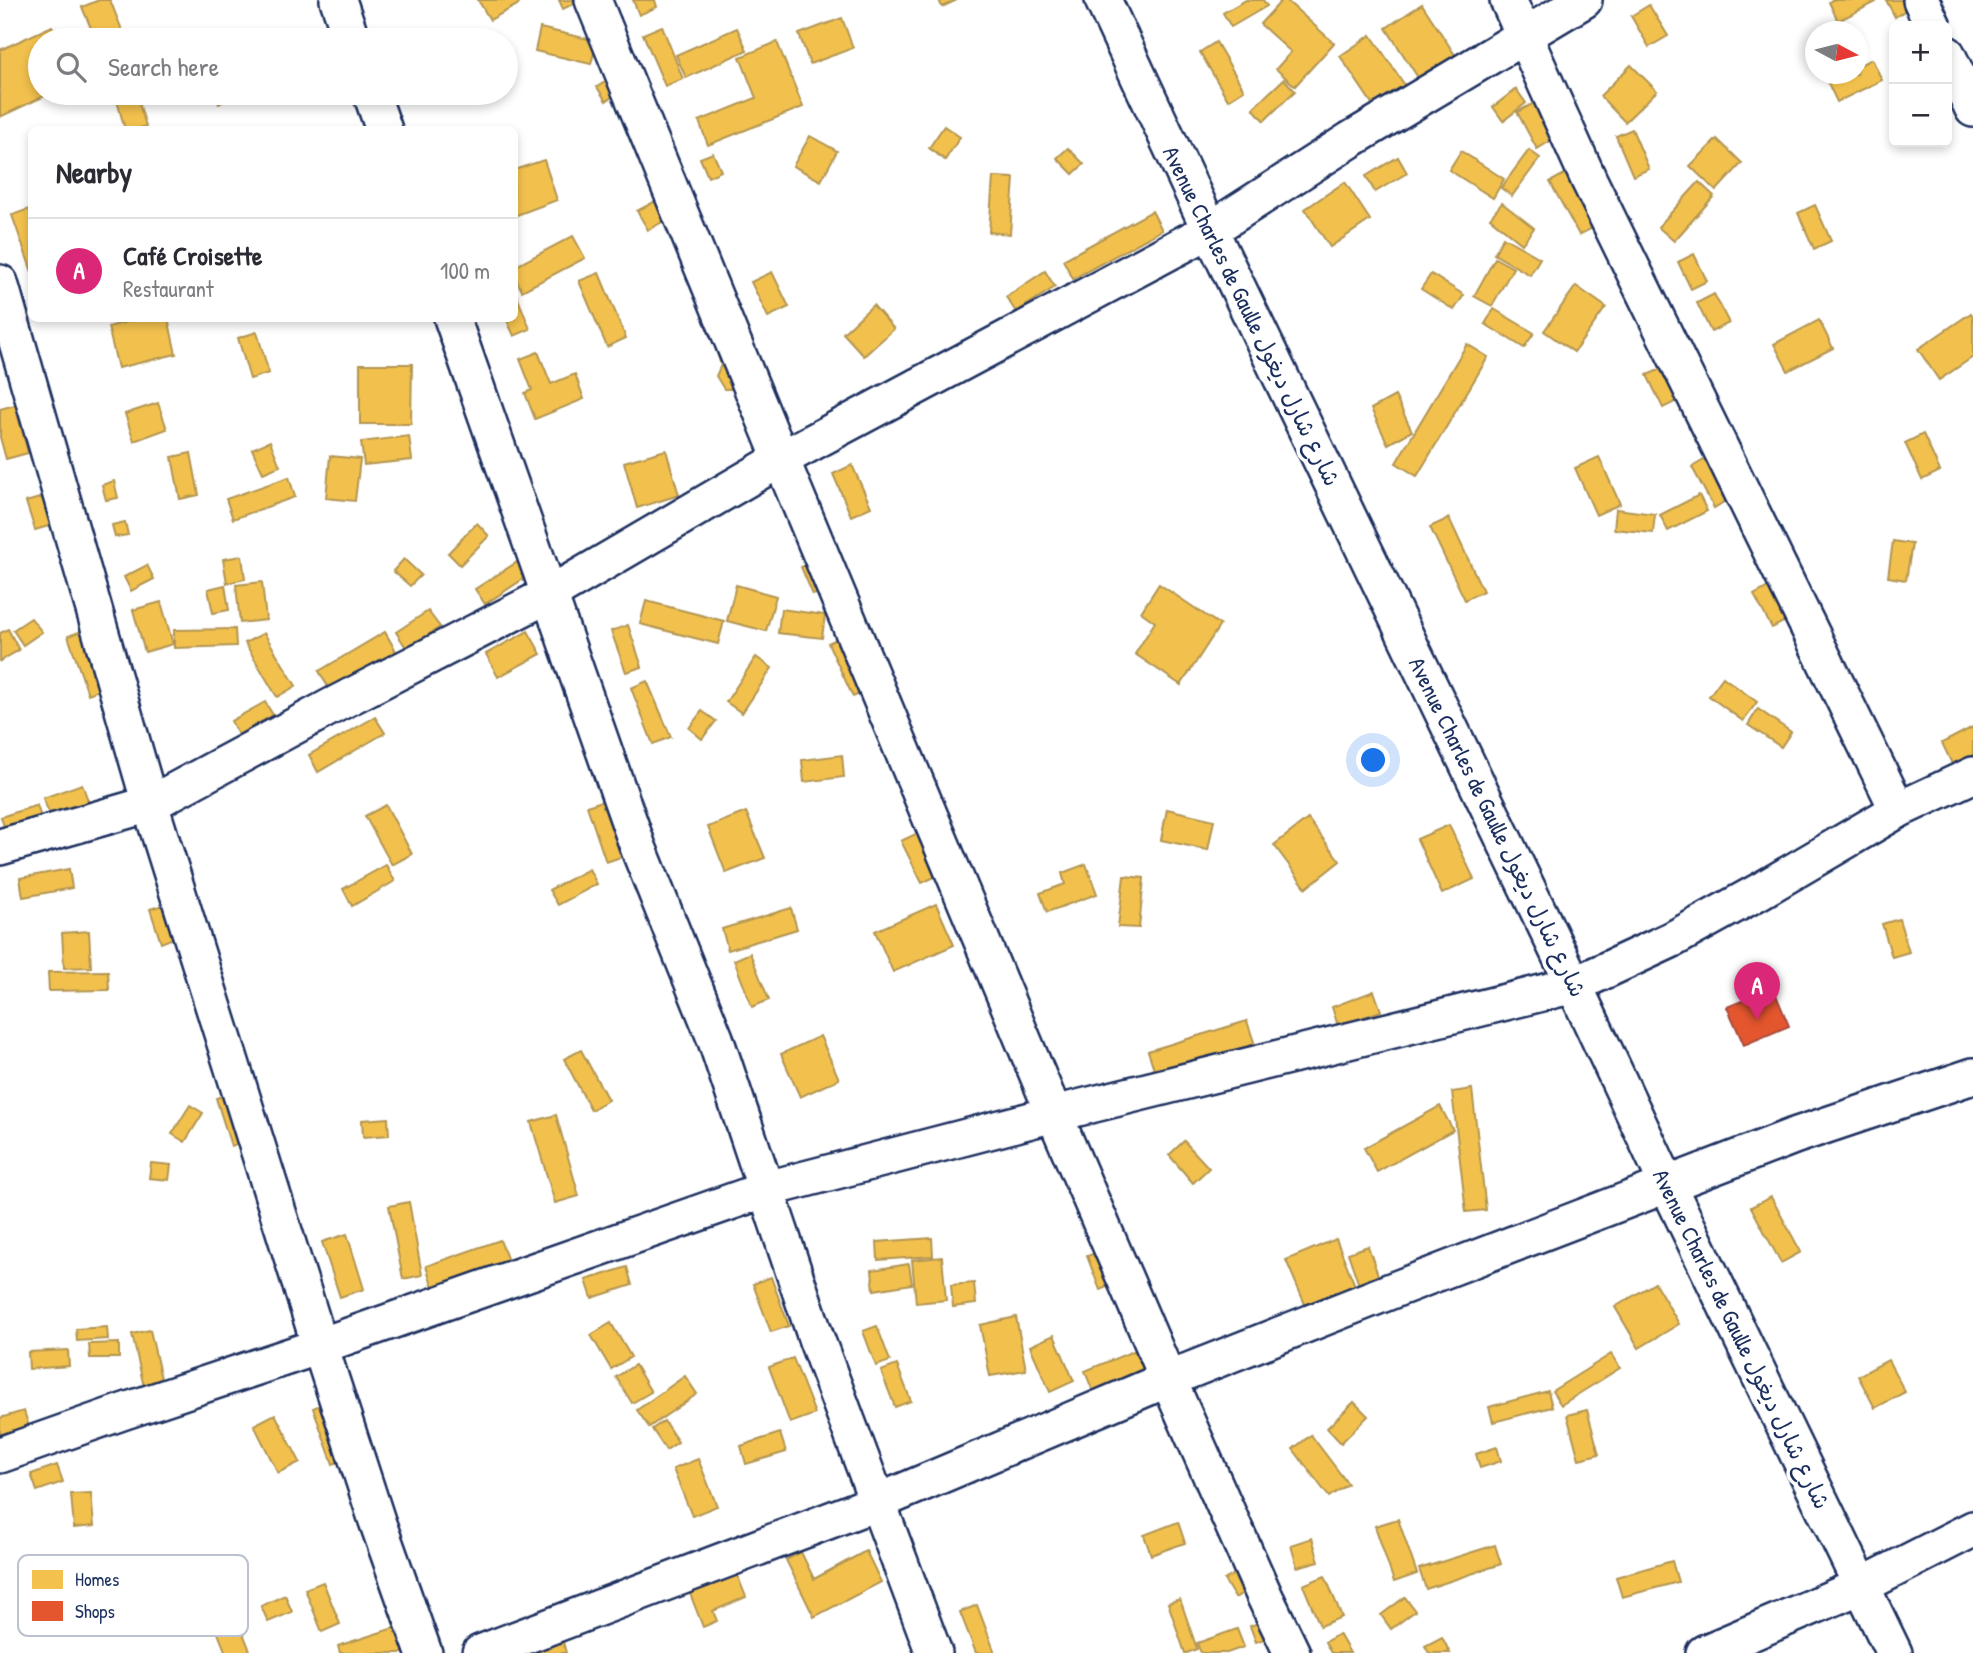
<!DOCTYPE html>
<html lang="en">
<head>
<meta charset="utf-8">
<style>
	body { margin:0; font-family:"Patrick Hand","Playpen Sans Arabic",sans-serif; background:#f7f7f7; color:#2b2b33 }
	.controls { position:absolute; right:21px; top:21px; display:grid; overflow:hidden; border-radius:10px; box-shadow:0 4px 10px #0003 }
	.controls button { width:63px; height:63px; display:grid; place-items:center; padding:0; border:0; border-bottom:2px solid #e1e1e2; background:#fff; color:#2b2b33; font:35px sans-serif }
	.compass { position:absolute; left:1805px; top:21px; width:63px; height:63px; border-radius:50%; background:#fff; box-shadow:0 4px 10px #0003; rotate:97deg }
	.you { position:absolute; left:1374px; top:761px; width:24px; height:24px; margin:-18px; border:5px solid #fff; border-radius:50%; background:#1a73e8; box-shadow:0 0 0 10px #1a73e833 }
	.badge { display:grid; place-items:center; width:46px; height:46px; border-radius:50%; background:#db2777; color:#fff; font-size:23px; font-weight:700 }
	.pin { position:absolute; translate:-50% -58px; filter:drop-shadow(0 2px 4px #0008) }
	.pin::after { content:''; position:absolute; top:37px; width:24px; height:21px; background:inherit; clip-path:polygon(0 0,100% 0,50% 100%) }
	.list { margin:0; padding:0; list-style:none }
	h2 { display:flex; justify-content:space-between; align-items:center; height:91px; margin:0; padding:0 28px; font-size:30px }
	h2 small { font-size:23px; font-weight:400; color:#7c7c81 }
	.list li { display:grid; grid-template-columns:46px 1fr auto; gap:21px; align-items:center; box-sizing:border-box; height:105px; padding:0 28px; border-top:2px solid #e1e1e2 }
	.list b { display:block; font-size:26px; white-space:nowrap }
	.list p { margin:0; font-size:23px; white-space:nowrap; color:#7c7c81 }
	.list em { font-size:23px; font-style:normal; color:#7c7c81 }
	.icon { flex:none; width:38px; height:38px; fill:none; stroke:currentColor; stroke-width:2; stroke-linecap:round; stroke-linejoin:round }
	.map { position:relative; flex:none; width:1973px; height:1653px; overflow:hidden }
	.search { position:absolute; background:#fff; box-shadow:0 4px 10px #0003; left:28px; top:28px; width:490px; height:77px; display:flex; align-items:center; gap:18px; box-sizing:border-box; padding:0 24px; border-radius:38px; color:#7c7c81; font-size:26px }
	.panel { position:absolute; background:#fff; box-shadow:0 4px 10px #0003; left:28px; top:126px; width:490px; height:196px; border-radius:10px }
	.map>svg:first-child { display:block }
	.homes { fill:#f2c14e; stroke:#b29553; stroke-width:2 }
	.shops { fill:#e4572e; stroke:#a84b3c; stroke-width:2 }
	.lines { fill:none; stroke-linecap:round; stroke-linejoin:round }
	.minor-casing { stroke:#1b2f5e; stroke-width:40 }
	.minor { stroke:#fff; stroke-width:35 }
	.labels { text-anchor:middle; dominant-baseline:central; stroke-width:7; stroke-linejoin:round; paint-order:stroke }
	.street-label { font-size:23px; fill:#1b2f5e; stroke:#fff }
	.key { fill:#fff; stroke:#bbc1cf; stroke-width:2 }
	.key-label { font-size:19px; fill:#1b2f5e }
</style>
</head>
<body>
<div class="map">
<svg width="1973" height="1653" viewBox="0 0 1973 1653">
	<rect width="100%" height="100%" fill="#fff"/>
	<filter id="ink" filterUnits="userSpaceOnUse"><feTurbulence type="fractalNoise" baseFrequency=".0143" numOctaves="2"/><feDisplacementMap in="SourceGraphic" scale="14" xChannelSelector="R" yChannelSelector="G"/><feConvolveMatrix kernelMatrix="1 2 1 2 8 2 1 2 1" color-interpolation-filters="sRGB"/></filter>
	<g filter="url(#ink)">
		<!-- homes -->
		<g class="homes">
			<path d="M99,0H110L126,40H96L82,7Z"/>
			<path d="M478,0H517L519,4L490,20Z"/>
			<path d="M559,0H581L563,9Z"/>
			<path d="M633,0H655L657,7L639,15Z"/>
			<path d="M939,0H957L942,7Z"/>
			<path d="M1246,0H1263L1267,6L1231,27L1223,13Z"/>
			<path d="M1282,0H1286L1334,43L1295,86L1276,69L1291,52L1260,24Z"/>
			<path d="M1832,0H1875L1876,2L1838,21L1829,2Z"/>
			<path d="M1886,0H1905L1909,8L1895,17Z"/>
			<path d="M1422,4L1455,55L1419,79L1386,28Z"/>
			<path d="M1649,5L1668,36L1649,47L1631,16Z"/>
			<path d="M842,18L853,48L810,64L799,34Z"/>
			<path d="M52,26L58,40H40V93H51L0,117V50Z"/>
			<path d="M662,26L683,79L665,86L643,34Z"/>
			<path d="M540,28L597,41L591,64L535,51Z"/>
			<path d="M737,28L747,50L686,78L676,55Z"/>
			<path d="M1371,35L1406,87L1375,108L1340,56Z"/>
			<path d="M777,42L803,107L708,145L699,121L756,98L740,57Z"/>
			<path d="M1216,42L1244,90L1228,100L1200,52Z"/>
			<path d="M1872,59L1882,80L1837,102L1827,81L1843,74H1857V66Z"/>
			<path d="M1631,65L1657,91L1625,122L1600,96Z"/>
			<path d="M613,77L621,91L606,101L597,87Z"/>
			<path d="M1284,79L1295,91L1264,121L1253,108Z"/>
			<path d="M1516,89L1526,103L1503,121L1493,107Z"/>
			<path d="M115,93H136L146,126L134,130H125Z"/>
			<path d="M213,93H232L233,96L219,104Z"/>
			<path d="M1538,101L1557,137L1537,149L1517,112Z"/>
			<path d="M944,126L960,137L945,160L929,148Z"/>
			<path d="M1632,129L1649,169L1633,176L1616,136Z"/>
			<path d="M810,136L837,151L821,181L793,166Z"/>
			<path d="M1717,139L1742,163L1716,191L1690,166Z"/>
			<path d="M1068,148L1084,164L1073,174L1057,158Z"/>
			<path d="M1529,150L1540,158L1512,196L1501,188Z"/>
			<path d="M1461,151L1504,179L1493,198L1449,170Z"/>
			<path d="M713,153L721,171L708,177L700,158Z"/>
			<path d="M1398,157L1407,173L1375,192L1366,176Z"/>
			<path d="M544,160L557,200L514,216V170Z"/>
			<path d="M1570,171L1598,225L1579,235L1550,182Z"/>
			<path d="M993,177L1014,178L1010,234L989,232Z"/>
			<path d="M1345,182L1370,220L1330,247L1305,209Z"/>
			<path d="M1699,182L1714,196L1674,241L1658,227Z"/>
			<path d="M663,197L673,216L648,230L637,211Z"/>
			<path d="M1502,203L1534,228L1522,244L1490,218Z"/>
			<path d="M1815,205L1831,241L1814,249L1798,213Z"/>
			<path d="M29,209L32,218V272L12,215Z"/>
			<path d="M1152,211L1162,230L1073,279L1063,260Z"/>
			<path d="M573,236L585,258L522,291L514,275V267Z"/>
			<path d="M1503,237L1540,258L1530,275L1494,254Z"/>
			<path d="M1694,254L1707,281L1691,289L1678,262Z"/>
			<path d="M1495,258L1513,268L1492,306L1474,296Z"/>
			<path d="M1045,271L1055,287L1016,312L1006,297Z"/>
			<path d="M772,272L789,307L768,317L751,282Z"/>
			<path d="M599,273L626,338L607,347L579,281Z"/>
			<path d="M1431,274L1464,295L1454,310L1421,289Z"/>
			<path d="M1576,286L1606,307L1574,352L1544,331Z"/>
			<path d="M1714,294L1729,323L1711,332L1697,303Z"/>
			<path d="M517,296L530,329L514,336L506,318H514V297Z"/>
			<path d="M873,305L894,329L864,356L843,333Z"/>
			<path d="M1494,309L1534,333L1524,348L1485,324Z"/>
			<path d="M1971,313L1973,317V357L1939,380L1918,349Z"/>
			<path d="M142,318H168L176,354L118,368L108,327Z"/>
			<path d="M1819,320L1833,348L1788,371L1774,344Z"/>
			<path d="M257,332L269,373L250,379L238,338Z"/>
			<path d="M1467,344L1488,357L1417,476L1396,463Z"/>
			<path d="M732,347L738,389H724L716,376L721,365L716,350Z"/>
			<path d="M538,352L551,384L575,374L584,399L535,419L525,393L532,390L520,359Z"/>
			<path d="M360,364H412L411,424H360Z"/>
			<path d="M1666,367L1681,399L1663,408L1647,375Z"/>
			<path d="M1395,396L1412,431L1388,444L1371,409Z"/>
			<path d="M158,403L167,429L134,441L125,414Z"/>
			<path d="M15,405L28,453L6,459L0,437V409Z"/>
			<path d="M1923,434L1940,471L1922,480L1905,443Z"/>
			<path d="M409,436L412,460L364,465L361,442Z"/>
			<path d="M270,441L280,466L263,473L252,449Z"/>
			<path d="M666,450L679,495L637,508L624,462Z"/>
			<path d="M191,453L199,495L180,499L172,457Z"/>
			<path d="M330,456L360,459L355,501L326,498Z"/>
			<path d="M1599,457L1620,504L1596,515L1575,468Z"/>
			<path d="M1709,457L1732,497L1714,508L1692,467Z"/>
			<path d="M852,465L871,507L851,516L833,474Z"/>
			<path d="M289,477L295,497L233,519L226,499Z"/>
			<path d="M114,481L118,498L106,500L102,485Z"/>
			<path d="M1699,495L1707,511L1668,531L1660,515Z"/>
			<path d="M43,497L52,525L35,530L26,502Z"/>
			<path d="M1616,509L1655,514L1653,533L1614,529Z"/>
			<path d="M1449,518L1483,591L1465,600L1430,527Z"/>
			<path d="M125,522L128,535L115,537L112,525Z"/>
			<path d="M477,523L489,536L460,565L448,553Z"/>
			<path d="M1893,541L1912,544L1906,580L1888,577Z"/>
			<path d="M242,556L245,579L227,583L223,559Z"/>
			<path d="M404,559L421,575L410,586L393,571Z"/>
			<path d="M522,559L531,574L485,604L475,589Z"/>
			<path d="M817,560L829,589L813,595L801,567Z"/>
			<path d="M147,565L154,579L131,591L124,577Z"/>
			<path d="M262,582L266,620L240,623L236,585Z"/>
			<path d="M1159,584L1220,625L1181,685L1135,654L1155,622L1141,612Z"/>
			<path d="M225,585L229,610L213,613L208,589Z"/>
			<path d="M736,585L776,596L766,631L727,621Z"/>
			<path d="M1770,586L1789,619L1772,628L1754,595Z"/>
			<path d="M646,601L724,621L718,644L640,624Z"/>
			<path d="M161,602L173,644L145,652L133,610Z"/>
			<path d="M781,609L825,615L822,638L778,633Z"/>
			<path d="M428,611L440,627L407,649L396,632Z"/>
			<path d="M31,618L42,632L23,645L13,630Z"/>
			<path d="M628,625L642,667L626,672L611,631Z"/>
			<path d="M8,629L19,650L0,661V633Z"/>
			<path d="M87,629L107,687L88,694L68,636Z"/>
			<path d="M235,629L236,646L174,648V630Z"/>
			<path d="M528,631L541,654L498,677L486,654Z"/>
			<path d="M385,632L397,653L331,692L319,671Z"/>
			<path d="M264,633L296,686L277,697L245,643Z"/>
			<path d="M847,634L872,688L853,697L828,643Z"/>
			<path d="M756,657L772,668L742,713L726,702Z"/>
			<path d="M1723,677L1757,702L1743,721L1709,696Z"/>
			<path d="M647,681L671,737L653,744L631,688Z"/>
			<path d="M265,702L273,715L238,735L231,721Z"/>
			<path d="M1758,709L1791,732L1781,747L1748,725Z"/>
			<path d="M702,711L716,721L702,739L689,728Z"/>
			<path d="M375,717L385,733L318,772L309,755Z"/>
			<path d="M1973,727V759L1954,768L1942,743Z"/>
			<path d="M842,755L844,777L804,782L802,760Z"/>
			<path d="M82,784L90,806L51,819L43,798Z"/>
			<path d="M608,799L627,855L606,862L587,806Z"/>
			<path d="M37,805L43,824L7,836L1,817Z"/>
			<path d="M386,805L412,854L392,865L365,816Z"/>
			<path d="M1167,809L1214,820L1208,850L1161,840Z"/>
			<path d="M746,812L765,858L726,873L708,827Z"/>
			<path d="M1308,819L1340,861L1306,888L1274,845Z"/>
			<path d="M1449,825L1474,879L1442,894L1417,839Z"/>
			<path d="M922,831L943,873L922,883L901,841Z"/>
			<path d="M1086,864L1097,894L1047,912L1040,893L1065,884L1062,873Z"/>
			<path d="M386,865L395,881L352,906L343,889Z"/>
			<path d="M69,869L72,888L23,897L20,878Z"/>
			<path d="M589,869L597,884L558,905L549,890Z"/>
			<path d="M1124,876L1144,878L1139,928L1118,927Z"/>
			<path d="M170,903L181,935L161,943L150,909Z"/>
			<path d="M936,904L954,945L893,972L875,931Z"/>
			<path d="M791,908L797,929L728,950L722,929Z"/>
			<path d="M1899,919L1909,952L1892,957L1882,924Z"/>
			<path d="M89,931L91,967L64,968L62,933Z"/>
			<path d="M750,953L769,1000L752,1007L734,960Z"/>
			<path d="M108,971L109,990L49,991L48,972Z"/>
			<path d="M1374,991L1381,1011L1338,1026L1332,1007Z"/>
			<path d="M1247,1021L1255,1045L1157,1078L1148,1051Z"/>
			<path d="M820,1036L839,1079L800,1097L781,1054Z"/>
			<path d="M581,1050L608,1100L591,1110L564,1059Z"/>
			<path d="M1472,1089L1486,1210L1466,1212L1452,1092Z"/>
			<path d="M233,1092L248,1141L231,1146L216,1098Z"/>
			<path d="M190,1105L203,1113L185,1142L172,1134Z"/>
			<path d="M1440,1106L1453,1130L1377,1172L1364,1148Z"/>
			<path d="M556,1115L579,1196L555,1203L531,1122Z"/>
			<path d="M388,1118L389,1135L363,1137L362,1120Z"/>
			<path d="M1184,1141L1209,1168L1193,1183L1169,1155Z"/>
			<path d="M151,1163L171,1165L169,1180L149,1178Z"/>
			<path d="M1771,1197L1801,1252L1781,1263L1751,1207Z"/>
			<path d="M409,1202L422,1275L403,1279L389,1206Z"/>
			<path d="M347,1234L364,1289L340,1297L322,1242Z"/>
			<path d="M932,1238L933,1256L878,1260L877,1242Z"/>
			<path d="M1336,1239L1356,1288L1307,1309L1286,1260Z"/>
			<path d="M500,1240L508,1261L433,1287L426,1266Z"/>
			<path d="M1368,1246L1381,1284L1361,1291L1348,1253Z"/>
			<path d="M1101,1251L1114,1284L1100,1290L1087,1256Z"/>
			<path d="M942,1257L946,1300L916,1303L912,1260Z"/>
			<path d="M909,1264L912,1284L874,1290L872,1270Z"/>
			<path d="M627,1267L632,1285L592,1298L586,1280Z"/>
			<path d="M771,1277L789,1326L771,1332L753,1284Z"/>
			<path d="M974,1283L976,1304L953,1307L951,1285Z"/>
			<path d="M1655,1283L1679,1324L1639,1348L1615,1307Z"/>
			<path d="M1016,1317L1026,1370L990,1376L980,1325Z"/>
			<path d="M611,1323L631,1357L611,1369L591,1335Z"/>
			<path d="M877,1326L890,1361L876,1366L863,1331Z"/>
			<path d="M107,1327L108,1339L77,1341L76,1329Z"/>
			<path d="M150,1330L162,1383L144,1387L132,1334Z"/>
			<path d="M1054,1335L1074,1381L1050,1392L1030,1346Z"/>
			<path d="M119,1343V1358H90L89,1344Z"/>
			<path d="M1138,1349L1146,1369L1093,1392L1085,1371Z"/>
			<path d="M68,1350L69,1366L29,1369L28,1352Z"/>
			<path d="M1611,1354L1620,1368L1561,1405L1552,1391Z"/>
			<path d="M793,1358L815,1414L790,1423L769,1367Z"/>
			<path d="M1888,1360L1905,1392L1875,1408L1858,1376Z"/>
			<path d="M635,1365L651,1392L632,1403L616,1377Z"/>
			<path d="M897,1365L911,1401L895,1407L881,1371Z"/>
			<path d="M685,1376L697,1394L649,1427L637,1410Z"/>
			<path d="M1548,1391L1552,1407L1493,1422L1489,1407Z"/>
			<path d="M327,1402L347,1459L333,1464L313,1408Z"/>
			<path d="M1354,1402L1368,1416L1341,1443L1327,1428Z"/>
			<path d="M1587,1410L1599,1454L1579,1459L1567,1415Z"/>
			<path d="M24,1411L30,1430L0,1439V1418Z"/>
			<path d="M275,1414L300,1462L278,1473L254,1425Z"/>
			<path d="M664,1421L678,1442L666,1450L652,1429Z"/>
			<path d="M780,1433L786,1452L746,1464L741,1446Z"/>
			<path d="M1311,1435L1348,1484L1329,1497L1293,1449Z"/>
			<path d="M1497,1447L1501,1461L1480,1468L1476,1454Z"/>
			<path d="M698,1459L717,1506L692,1516L673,1469Z"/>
			<path d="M57,1465L63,1482L37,1491L31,1474Z"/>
			<path d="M91,1493L94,1526L74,1528L71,1494Z"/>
			<path d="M1398,1519L1417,1574L1394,1582L1375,1526Z"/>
			<path d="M1178,1522L1185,1543L1151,1555L1144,1535Z"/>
			<path d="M1312,1538L1319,1561L1297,1567L1291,1545Z"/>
			<path d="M1495,1545L1501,1564L1426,1589L1419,1569Z"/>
			<path d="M866,1551L881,1582L814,1617L786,1560L801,1552L814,1579Z"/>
			<path d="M1672,1561L1678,1582L1622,1597L1616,1577Z"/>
			<path d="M1244,1568L1255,1586L1235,1598L1224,1580Z"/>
			<path d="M736,1572L746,1597L713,1611L717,1621L703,1627L689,1591Z"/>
			<path d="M1325,1576L1342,1617L1320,1626L1303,1585Z"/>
			<path d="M323,1582L340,1624L322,1632L305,1589Z"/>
			<path d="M225,1589L251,1653H226L204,1598Z"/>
			<path d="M285,1595L292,1612L268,1622L261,1606Z"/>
			<path d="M1405,1597L1415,1611L1391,1629L1381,1615Z"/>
			<path d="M1180,1599L1197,1649L1187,1653H1185L1168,1603Z"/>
			<path d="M977,1605L995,1653H976L960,1612Z"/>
			<path d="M1269,1619L1275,1635L1256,1642L1250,1626Z"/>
			<path d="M403,1625L411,1651L405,1653H340L338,1646Z"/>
			<path d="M1237,1629L1244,1647L1227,1653H1201L1197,1643Z"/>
			<path d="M1339,1634L1350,1653H1331L1325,1642Z"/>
			<path d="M1442,1637L1450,1653H1429L1425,1646Z"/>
			<path d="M563,1642L566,1653H531Z"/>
		</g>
		<!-- shops -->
		<path class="shops" d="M1773,988L1789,1026L1744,1045L1727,1007Z"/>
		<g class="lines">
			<defs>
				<g id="minor">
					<path d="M338,0L352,40"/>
					<path d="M593,0L781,459L1054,1114L1168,1379L1265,1597L1292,1653"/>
					<path d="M1103,0L1210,230L1574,985L1667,1184L1894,1653"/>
					<path d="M1508,0L1589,180L1898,810"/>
					<path d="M1921,0L1933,26"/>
					<path d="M1947,54L1973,109"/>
					<path d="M371,93L384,130"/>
					<path d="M0,283L150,804L320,1346L377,1521L424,1653"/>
					<path d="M452,318L638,847L715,1038L816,1338L934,1653"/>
					<path d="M0,847L150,804L332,706L550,594L781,459L1210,230L1350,140L1584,0"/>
					<path d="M0,1455L122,1412L320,1346L767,1189L1054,1114L1574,985L1675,938L1760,891L1898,810L1973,775"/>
					<path d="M480,1653L878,1502L1168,1379L1396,1289L1794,1136L1973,1076"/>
					<path d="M1704,1653L1861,1586L1973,1529"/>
				</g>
			</defs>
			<!-- minor casing -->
			<use href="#minor" class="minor-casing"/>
			<!-- minor -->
			<use href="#minor" class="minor"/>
		</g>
	</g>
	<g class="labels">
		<!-- street labels -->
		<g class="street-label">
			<text transform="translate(1252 316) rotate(64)">Avenue Charles de Gaulle شارع شارل ديغول</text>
			<text transform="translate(1498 827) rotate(64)">Avenue Charles de Gaulle شارع شارل ديغول</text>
			<text transform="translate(1742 1339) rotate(64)">Avenue Charles de Gaulle شارع شارل ديغول</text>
		</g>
	</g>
	<!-- legend -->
	<rect x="18" y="1555" width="230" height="81" rx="10" class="key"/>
	<rect x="32" y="1570" width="31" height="19" fill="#f2c14e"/>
	<rect x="32" y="1601" width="31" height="20" fill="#e4572e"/>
	<g class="key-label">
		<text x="75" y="1586">Homes</text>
		<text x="75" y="1618">Shops</text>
	</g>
</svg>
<div class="controls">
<button>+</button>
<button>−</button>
</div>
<svg class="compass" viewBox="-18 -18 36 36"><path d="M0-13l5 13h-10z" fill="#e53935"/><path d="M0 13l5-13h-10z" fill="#7c7c81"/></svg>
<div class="you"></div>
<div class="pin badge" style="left:1757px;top:1020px">A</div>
<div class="search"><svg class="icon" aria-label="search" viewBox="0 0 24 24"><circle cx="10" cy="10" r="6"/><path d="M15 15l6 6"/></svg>Search here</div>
<section class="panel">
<h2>Nearby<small></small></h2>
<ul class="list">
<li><span class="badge">A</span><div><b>Café Croisette</b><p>Restaurant</p></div><em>100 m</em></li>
</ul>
</section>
</div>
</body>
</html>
